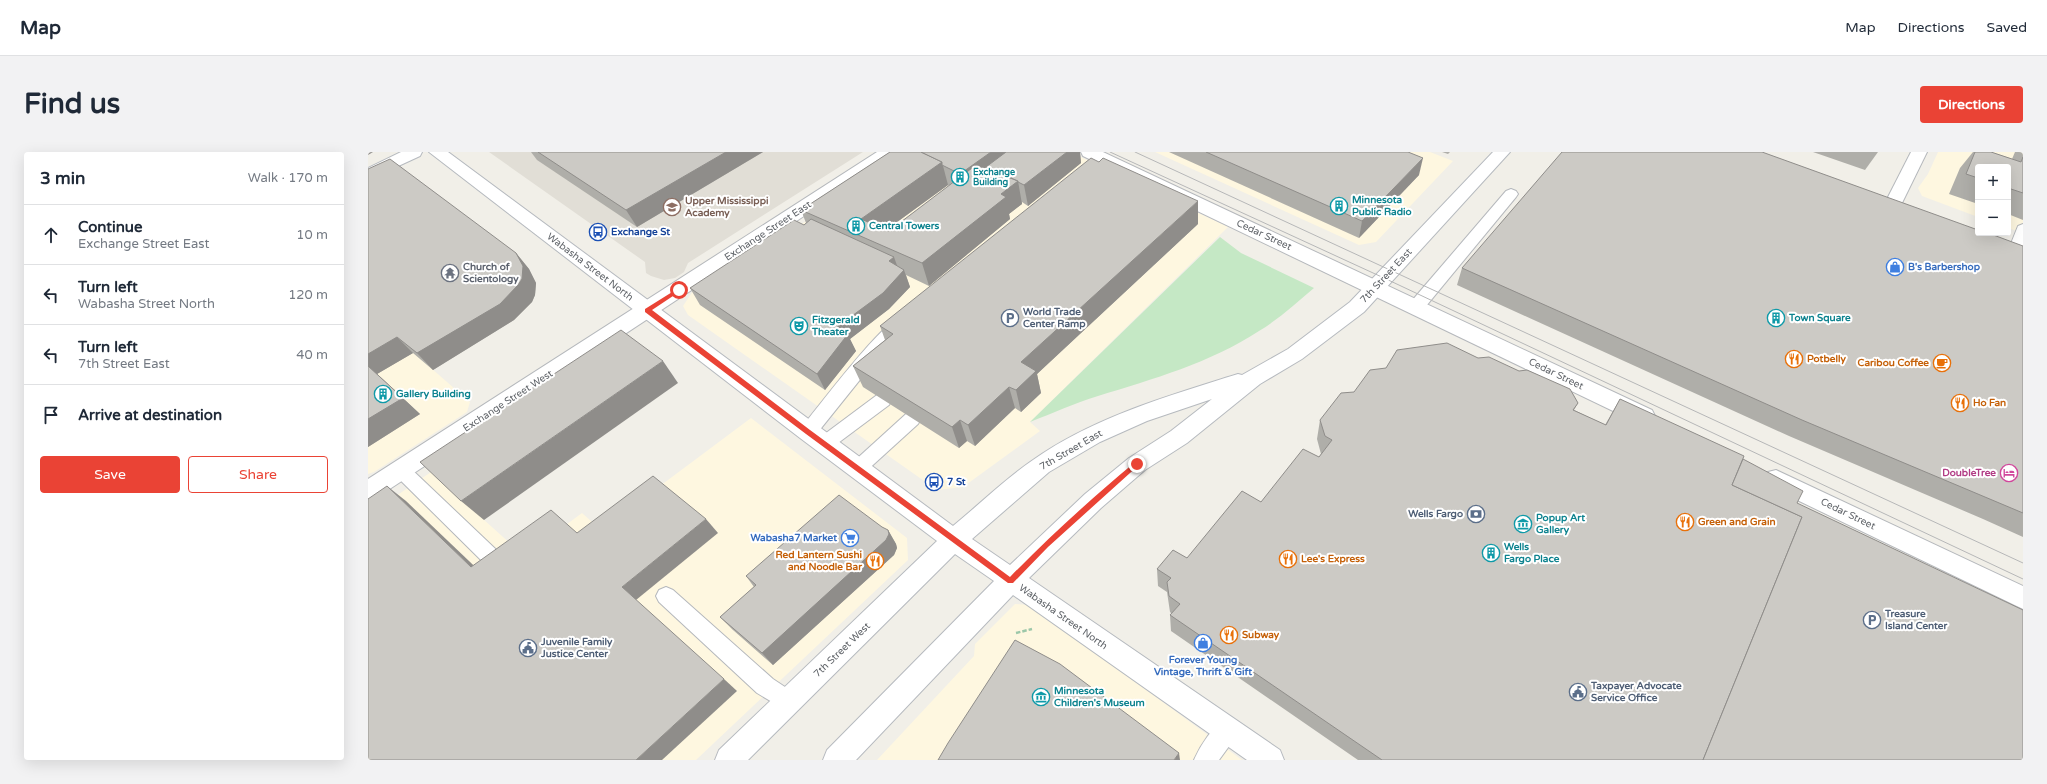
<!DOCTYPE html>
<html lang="en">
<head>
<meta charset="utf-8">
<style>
	body { margin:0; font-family:"Varela Round",sans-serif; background:#f2f2f3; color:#1f2937 }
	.controls { position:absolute; right:12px; top:12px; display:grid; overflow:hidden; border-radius:4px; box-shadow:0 4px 16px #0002 }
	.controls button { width:36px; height:36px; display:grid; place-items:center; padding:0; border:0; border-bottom:1px solid #e0e1e3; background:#fff; color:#1f2937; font:20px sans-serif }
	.stop { position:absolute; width:12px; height:12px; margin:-9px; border:3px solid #ea4335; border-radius:50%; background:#fff }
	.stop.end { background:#ea4335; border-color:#fff; box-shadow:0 1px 4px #0008 }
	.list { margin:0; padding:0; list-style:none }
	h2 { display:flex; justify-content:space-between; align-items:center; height:52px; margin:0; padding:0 16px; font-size:17px }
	h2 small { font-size:13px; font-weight:400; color:#747a83 }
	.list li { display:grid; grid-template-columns:26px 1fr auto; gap:12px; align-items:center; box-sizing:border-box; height:60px; padding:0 16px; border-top:1px solid #e0e1e3 }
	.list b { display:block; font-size:15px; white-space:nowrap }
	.list p { margin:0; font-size:13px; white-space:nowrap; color:#747a83 }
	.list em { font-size:13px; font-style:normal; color:#747a83 }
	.actions { display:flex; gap:8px; padding:12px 16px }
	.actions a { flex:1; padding:9px 0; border:1px solid #ea4335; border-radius:4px; text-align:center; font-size:14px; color:#ea4335 }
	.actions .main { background:#ea4335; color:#fff }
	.icon { flex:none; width:22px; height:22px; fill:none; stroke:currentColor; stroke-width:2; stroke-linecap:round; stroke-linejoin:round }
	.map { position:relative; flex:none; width:1655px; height:608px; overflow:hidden; border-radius:4px }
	header { display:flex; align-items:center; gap:24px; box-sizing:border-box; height:56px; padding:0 20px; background:#fff; border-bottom:1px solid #e0e1e3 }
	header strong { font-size:19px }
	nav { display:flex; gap:22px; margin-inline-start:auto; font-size:14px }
	.intro { display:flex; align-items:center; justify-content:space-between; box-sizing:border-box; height:96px; padding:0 24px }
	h1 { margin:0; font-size:28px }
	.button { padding:10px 18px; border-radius:4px; background:#ea4335; color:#fff; font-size:14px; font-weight:700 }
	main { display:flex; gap:24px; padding:0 24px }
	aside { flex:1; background:#fff; border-radius:4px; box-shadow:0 4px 16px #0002 }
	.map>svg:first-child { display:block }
	.commercial { fill:#fef7e0 }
	.education { fill:#e1ded6 }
	.green { fill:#c5e8c5 }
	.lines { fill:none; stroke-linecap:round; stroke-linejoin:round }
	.lane-casing { stroke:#b5b8bc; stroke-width:2 }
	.street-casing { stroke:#b5b8bc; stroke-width:2 }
	.secondary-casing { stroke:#b6babf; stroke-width:2 }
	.path { stroke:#9cc7a9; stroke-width:2.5; stroke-dasharray:4.5 2; stroke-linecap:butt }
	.lane { fill:#fff; fill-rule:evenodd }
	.street { fill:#fff; fill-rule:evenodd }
	.secondary { fill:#fff; fill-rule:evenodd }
	.tram { stroke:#b6b7b8; stroke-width:1 }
	.wall { fill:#afaea9; fill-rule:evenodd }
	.shaded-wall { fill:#8f8d8a }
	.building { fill:#cccac5; stroke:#8f8d8a }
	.route { fill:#ea4335 }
	.labels { text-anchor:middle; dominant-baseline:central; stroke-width:4; stroke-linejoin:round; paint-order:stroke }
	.far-culture-label { font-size:9px; font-weight:bold; fill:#0d838f; stroke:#fff; text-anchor:start }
	.culture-label { font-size:10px; font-weight:bold; fill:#0d838f; stroke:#fff; text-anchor:start }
	.education-label { font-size:10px; font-weight:bold; fill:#785e54; stroke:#fff; text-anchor:start }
	.street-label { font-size:10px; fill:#5f6368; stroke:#fff }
	.transit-label { font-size:10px; font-weight:bold; fill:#164399; stroke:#fff; text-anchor:start }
	.worship-label { font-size:10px; font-weight:bold; fill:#5b616d; stroke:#fff; text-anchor:start }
	.shop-label { font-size:10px; font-weight:bold; fill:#366cbe; stroke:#fff; text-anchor:start }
	.service-label { font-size:10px; font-weight:bold; fill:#4e5e75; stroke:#fff; text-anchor:start }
	.food-label { font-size:10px; font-weight:bold; fill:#c56008; stroke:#fff; text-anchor:start }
	.hotel-label { font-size:10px; font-weight:bold; fill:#b23c85; stroke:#fff; text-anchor:end }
</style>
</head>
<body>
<header>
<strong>Map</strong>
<nav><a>Map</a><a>Directions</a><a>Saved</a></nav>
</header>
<div class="intro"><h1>Find us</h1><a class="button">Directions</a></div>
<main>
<aside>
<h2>3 min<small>Walk · 170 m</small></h2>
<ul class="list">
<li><svg class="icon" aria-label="ahead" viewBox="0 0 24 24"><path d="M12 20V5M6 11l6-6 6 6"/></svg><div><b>Continue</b><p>Exchange Street East</p></div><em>10 m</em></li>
<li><svg class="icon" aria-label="left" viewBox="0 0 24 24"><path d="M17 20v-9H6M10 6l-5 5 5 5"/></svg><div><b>Turn left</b><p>Wabasha Street North</p></div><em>120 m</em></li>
<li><svg class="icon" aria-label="left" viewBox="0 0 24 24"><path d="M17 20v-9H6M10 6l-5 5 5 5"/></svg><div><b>Turn left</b><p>7th Street East</p></div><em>40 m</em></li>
<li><svg class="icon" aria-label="arrive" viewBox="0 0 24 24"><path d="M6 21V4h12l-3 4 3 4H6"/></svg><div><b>Arrive at destination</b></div></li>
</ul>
<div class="actions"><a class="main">Save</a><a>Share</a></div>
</aside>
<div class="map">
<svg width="1655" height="608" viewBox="0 0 1655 608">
	<rect width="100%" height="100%" fill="#f1efe8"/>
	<!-- commercial -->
	<g class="commercial">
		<path d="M702,0L860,75L662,270L672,279L595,335L569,338L320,163L315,154L325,139L518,20Z"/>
		<path d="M787,0H1062L1085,9L1008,90L991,93Z"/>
		<path d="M1570,0H1655V81L1640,76V15H1610V65L1554,44L1550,36L1560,22Z"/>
		<path d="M0,161L102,250L99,260L6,320L0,322Z"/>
		<path d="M383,266L539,386L540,408L328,608H0L28,344L63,320L156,404L214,361L233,378Z"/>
		<path d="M647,452L662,453L874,608H509L606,504L607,492Z"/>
	</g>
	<!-- education -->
	<path class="education" d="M121,0H495L320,111L316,120L307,126L296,128L283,124L278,121L277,110Z"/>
	<!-- green -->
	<path class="green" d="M852,85L873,101L946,136C928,151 911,167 891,179C842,211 785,227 730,244C707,251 685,261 662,270Z"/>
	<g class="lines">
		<defs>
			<g id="lane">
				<path d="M1143,37L1148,39L1150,42L1148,45L1054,159L1048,161L1042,159L1040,155L1042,151L1138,39Z"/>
				<path d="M1655,72V96L1649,99L1644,98L1642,94L1650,74Z"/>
				<path d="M534,164L540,166L542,170L540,174L515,199L446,285L440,287L434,285L431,280L434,275C451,254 514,170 534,164Z"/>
				<path d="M515,241L521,243L524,248L521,253L462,297L456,299L450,297L447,292L450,287L509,243Z"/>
				<path d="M544,260L550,262L553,267L550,272L495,322L489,324L483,322L480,317L483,312L538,262Z"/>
				<path d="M33,311L39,313L138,407L141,413L138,419L123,428L116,425L113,419L117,412L27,323L24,318L27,313Z"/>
				<path d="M298,435L305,438L405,527L429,543L432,550L429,557L421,560L389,541L291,450L288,444L291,438Z"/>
				<path d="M859,567L867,570L870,578L867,586L851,608H826C832,594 845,573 859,567Z"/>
			</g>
			<g id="street">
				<path d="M509,0H529L527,4L8,346L0,348V327Z"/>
				<path d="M713,0H735L1284,258L1287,264L1284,270L1276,272L1268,270L715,4Z"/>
				<path d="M1543,0H1559L1533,53L1527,55L1521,53L1518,49Z"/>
				<path d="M1408,318L1655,434V457L1400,334L1397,327L1400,320Z"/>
			</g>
			<g id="secondary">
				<path d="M33,0H54L52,4L0,28V16Z"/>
				<path d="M61,0H80L585,374C612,352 637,327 665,308C726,265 800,244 870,222L874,223L920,197L982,150L1125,0H1142L996,160L934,207L892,232L819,291L777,318L733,356L661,426L912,598L916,608H879L645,443L488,608H455L459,598L626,429L587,402L380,608H347L351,598L569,389L432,286ZM844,247L803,279L761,306L717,342L642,413L604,387L681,320L732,290L779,269Z"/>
			</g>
		</defs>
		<!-- lane casing -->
		<use href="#lane" class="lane-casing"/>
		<!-- street casing -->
		<use href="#street" class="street-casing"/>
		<!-- secondary casing -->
		<use href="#secondary" class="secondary-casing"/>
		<!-- path -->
		<path class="path" d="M648,481L664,477"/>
		<!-- lane -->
		<use href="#lane" class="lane"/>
		<!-- street -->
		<use href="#street" class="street"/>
		<!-- secondary -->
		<use href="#secondary" class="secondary"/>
		<!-- tram -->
		<g class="tram">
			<path d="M742,0L1016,126L1655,427"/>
			<path d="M767,0L1655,411"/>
		</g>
	</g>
	<!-- wall -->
	<g class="wall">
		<path d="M163,0H395L269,75L169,8Z"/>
		<path d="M522,0H712L713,11L660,54L654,50V52L641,62L642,67L561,134L538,123L542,135L521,157L482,187L488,199L457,238L332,153L322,136L436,73L438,71L433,58ZM580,33L581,34L521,79L518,78Z"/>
		<path d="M801,0H1040L1051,23L991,86Z"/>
		<path d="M1074,0H1082L1080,2Z"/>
		<path d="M1445,0H1510L1497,18Z"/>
		<path d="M1605,0H1623L1644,7L1647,0H1655V68L1640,62V15H1610V52L1581,42L1592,16Z"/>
		<path d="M0,17L148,101L161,117L168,131L167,143L164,150L146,168L65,218L45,201L9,222L52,262L0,295Z"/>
		<path d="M830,72L669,222L673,241L653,260L647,256L607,294L599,289L591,296L495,235L485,214L517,188L512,174Z"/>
		<path d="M1655,94V385L1615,367L1421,284L1089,133L1094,116Z"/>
		<path d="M1252,247L1375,307L1429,351L1655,608H990L803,479L802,463L804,462L802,460L799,440L790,434L789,417L819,406L893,350L951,305L953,302L949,287L952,268L1210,251L1206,258L1237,273Z"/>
		<path d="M520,378L528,392L529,396L526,403L405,513L365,478L352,465L386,435L378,424Z"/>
	</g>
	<!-- shaded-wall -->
	<g class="shaded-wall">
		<path d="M0,0H5L0,3Z"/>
		<path d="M358,0H395L269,75L258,58Z"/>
		<path d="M623,0H655L618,15L621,25L597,42L592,22Z"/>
		<path d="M699,0H712L713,11L660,54L656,33Z"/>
		<path d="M1055,6L1051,23L991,86L994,69Z"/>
		<path d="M574,10L580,33L503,89L493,67Z"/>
		<path d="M650,29L654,52L641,62L642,67L561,134L554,111L633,42Z"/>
		<path d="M830,49V72L669,222L673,241L653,260L648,238L653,210Z"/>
		<path d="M148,101L161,117L168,131L167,143L164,150L146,168L65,218L49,201Z"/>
		<path d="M526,105L532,122L521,109Z"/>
		<path d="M536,118L542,135L521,157L482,187L488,199L457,238L449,222L469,175Z"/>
		<path d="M29,185L45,201L9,222L52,262L0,295V202Z"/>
		<path d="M295,209L310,231L116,368L93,349Z"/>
		<path d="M641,235L647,256L607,294L600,273Z"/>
		<path d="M592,268L599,289L591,296L584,275Z"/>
		<path d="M19,334L38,349L122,429L103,415Z"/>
		<path d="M338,367L350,381L268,448L254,435Z"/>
		<path d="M520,378L528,392L529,396L526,403L405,513L394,501Z"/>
		<path d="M356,527L369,539L294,608H268Z"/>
		<path d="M811,601L812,608H806Z"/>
	</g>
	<!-- building -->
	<g class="building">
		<path d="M170,0H358L258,58Z"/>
		<path d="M522,0H553L574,10L493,67L521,79L608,13L650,29L633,42L638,45L554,111L433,58Z"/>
		<path d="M553,0H623L592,22L574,13V10Z"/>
		<path d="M638,0H699L656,33L650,30V29L618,15Z"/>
		<path d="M838,0H1040L1055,6L994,69Z"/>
		<path d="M1194,0H1394L1610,78V81H1620L1655,94V361L1434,268L1094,116Z"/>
		<path d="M1607,0H1623L1653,10L1655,5V41L1640,36V15H1610V26L1598,22Z"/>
		<path d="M723,6L731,10L735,6L830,49L653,210L668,219L648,238L641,235L600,273L592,268L584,275L485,214L525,182L512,174Z"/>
		<path d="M22,7L148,101L155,114L154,127L150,133L132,152L49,201L29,185L0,202V17Z"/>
		<path d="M443,67L526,105L521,109L536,118L515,141L469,175L480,182L449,222L322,136L426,68L436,73Z"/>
		<path d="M253,178L295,209L93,349L52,310Z"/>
		<path d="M1079,191L1110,206L1121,205L1151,219L1159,218L1202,237L1210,251L1205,258L1238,273L1252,247L1376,304L1364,333L1434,365L1335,608H1014L802,463L812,452L801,444L799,430L803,426L789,417L805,398L819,406L874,339L893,350L935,297L951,305L964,288L957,284L952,268L973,241L986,240L1002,218L1018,216L1029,198Z"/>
		<path d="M0,214L35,246L0,267Z"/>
		<path d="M1375,307L1435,339L1429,351L1655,458V608H1335L1434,365L1364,333Z"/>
		<path d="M285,324L338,367L254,435L356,527L268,608H0V347L19,334L103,415L183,358L209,381Z"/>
		<path d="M471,343L514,375L520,378L521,382L518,388L394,501L352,465L388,433L378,424Z"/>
		<path d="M647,488L692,512L811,601L806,608H570L580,591Z"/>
	</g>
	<!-- route -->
	<path class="route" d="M309,137L314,138L284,158L442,278L642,425C682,384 723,347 766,311L769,310L772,312L680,395L645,431H640L438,282L277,160V157Z"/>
	<!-- icons -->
	<defs>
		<symbol id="building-ring" viewBox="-11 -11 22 22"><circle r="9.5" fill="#fff" stroke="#0f9aa8" stroke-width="1.5"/><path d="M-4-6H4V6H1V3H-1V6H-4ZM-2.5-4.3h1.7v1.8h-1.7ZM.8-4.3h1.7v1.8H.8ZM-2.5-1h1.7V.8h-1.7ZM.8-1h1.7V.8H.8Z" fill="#0f9aa8"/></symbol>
		<symbol id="school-ring" viewBox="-11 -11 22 22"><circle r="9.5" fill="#fff" stroke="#8d6e63" stroke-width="1.5"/><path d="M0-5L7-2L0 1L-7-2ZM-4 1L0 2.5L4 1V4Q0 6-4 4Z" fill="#8d6e63"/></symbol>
		<symbol id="bus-ring" viewBox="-11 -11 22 22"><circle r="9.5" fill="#fff" stroke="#1a4fb4" stroke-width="1.5"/><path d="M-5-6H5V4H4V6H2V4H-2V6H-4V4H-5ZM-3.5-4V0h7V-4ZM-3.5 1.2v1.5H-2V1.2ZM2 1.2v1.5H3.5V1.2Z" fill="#1a4fb4"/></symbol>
		<symbol id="shop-ring" viewBox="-11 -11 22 22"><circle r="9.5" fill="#fff" stroke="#3f7fe0" stroke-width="1.5"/><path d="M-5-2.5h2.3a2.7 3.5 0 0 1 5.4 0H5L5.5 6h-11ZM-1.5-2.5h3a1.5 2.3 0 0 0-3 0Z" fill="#3f7fe0"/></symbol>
		<symbol id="temple-ring" viewBox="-11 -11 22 22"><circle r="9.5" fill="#fff" stroke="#6b7280" stroke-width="1.5"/><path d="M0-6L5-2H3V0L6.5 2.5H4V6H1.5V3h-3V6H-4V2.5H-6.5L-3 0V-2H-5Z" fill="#6b7280"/></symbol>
		<symbol id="parking-ring" viewBox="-11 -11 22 22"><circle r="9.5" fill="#fff" stroke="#5c6f8a" stroke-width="1.5"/><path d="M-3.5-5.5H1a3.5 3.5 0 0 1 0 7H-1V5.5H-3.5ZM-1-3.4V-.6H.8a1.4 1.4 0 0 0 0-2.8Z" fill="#5c6f8a"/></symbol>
		<symbol id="theatre-ring" viewBox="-11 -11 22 22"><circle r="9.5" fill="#fff" stroke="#0f9aa8" stroke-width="1.5"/><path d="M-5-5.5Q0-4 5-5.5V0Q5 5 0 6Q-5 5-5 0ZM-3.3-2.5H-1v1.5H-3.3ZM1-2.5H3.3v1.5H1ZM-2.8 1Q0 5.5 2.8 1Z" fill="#0f9aa8"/></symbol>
		<symbol id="restaurant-ring" viewBox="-11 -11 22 22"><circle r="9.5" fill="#fff" stroke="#e8710a" stroke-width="1.5"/><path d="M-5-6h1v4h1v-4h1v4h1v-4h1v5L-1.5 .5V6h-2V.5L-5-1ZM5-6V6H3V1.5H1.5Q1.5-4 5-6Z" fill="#e8710a"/></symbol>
		<symbol id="cafe-ring" viewBox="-11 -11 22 22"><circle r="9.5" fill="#fff" stroke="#e8710a" stroke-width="1.5"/><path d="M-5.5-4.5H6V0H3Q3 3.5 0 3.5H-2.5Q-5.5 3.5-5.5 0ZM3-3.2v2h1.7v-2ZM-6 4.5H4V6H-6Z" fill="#e8710a"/></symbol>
		<symbol id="hotel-ring" viewBox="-11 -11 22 22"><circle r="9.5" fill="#fff" stroke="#d1479c" stroke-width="1.5"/><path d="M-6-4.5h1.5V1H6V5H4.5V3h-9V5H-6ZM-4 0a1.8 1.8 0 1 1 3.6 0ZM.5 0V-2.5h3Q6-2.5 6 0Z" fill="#d1479c"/></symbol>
		<symbol id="bank-ring" viewBox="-11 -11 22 22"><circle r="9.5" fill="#fff" stroke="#5c6f8a" stroke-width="1.5"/><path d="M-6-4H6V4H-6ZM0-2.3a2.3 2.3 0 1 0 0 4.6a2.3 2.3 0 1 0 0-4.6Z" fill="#5c6f8a"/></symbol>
		<symbol id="museum-ring" viewBox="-11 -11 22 22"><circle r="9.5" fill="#fff" stroke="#0f9aa8" stroke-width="1.5"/><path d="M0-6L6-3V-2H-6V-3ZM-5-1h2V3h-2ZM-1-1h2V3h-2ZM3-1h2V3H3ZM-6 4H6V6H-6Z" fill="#0f9aa8"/></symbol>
		<symbol id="supermarket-ring" viewBox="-11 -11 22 22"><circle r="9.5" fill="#fff" stroke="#3f7fe0" stroke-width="1.5"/><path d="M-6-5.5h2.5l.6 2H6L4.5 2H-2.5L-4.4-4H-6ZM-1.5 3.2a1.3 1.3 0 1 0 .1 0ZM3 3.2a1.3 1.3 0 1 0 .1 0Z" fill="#3f7fe0"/></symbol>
		<symbol id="civic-ring" viewBox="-11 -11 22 22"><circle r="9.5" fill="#fff" stroke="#5c6f8a" stroke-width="1.5"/><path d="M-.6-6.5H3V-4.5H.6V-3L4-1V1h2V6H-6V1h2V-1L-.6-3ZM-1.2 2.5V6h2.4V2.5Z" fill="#5c6f8a"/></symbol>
	</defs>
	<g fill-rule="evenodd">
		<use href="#building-ring" x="582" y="15" width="20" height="20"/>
		<use href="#building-ring" x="961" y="44" width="20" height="20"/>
		<use href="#school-ring" x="294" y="45" width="20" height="20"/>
		<use href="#building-ring" x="478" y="64" width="20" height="20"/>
		<use href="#bus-ring" x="220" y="70" width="20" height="20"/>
		<use href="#shop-ring" x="1517" y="105" width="20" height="20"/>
		<use href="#temple-ring" x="72" y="111" width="20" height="20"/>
		<use href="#parking-ring" x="632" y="156" width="20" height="20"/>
		<use href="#building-ring" x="1398" y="156" width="20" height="20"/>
		<use href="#theatre-ring" x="421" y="164" width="20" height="20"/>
		<use href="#restaurant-ring" x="1416" y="197" width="20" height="20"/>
		<use href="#cafe-ring" x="1564" y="201" width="20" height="20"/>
		<use href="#building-ring" x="5" y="232" width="20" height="20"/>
		<use href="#restaurant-ring" x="1582" y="241" width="20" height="20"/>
		<use href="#hotel-ring" x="1631" y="311" width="20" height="20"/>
		<use href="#bus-ring" x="556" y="320" width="20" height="20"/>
		<use href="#bank-ring" x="1098" y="352" width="20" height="20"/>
		<use href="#restaurant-ring" x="1307" y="360" width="20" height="20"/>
		<use href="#museum-ring" x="1145" y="362" width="20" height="20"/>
		<use href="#supermarket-ring" x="472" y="376" width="20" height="20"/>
		<use href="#building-ring" x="1113" y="391" width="20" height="20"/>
		<use href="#restaurant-ring" x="910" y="397" width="20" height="20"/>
		<use href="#restaurant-ring" x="497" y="399" width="20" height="20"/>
		<use href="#parking-ring" x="1494" y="458" width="20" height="20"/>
		<use href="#restaurant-ring" x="851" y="473" width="20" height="20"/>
		<use href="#shop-ring" x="825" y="481" width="20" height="20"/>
		<use href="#civic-ring" x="150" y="486" width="20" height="20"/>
		<use href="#civic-ring" x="1200" y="530" width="20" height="20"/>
		<use href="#museum-ring" x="663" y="535" width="20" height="20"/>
	</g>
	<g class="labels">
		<!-- far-culture labels -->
		<g class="far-culture-label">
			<text x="605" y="20">Exchange<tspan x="605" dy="10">Building</tspan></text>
		</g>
		<!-- culture labels -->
		<g class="culture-label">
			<text x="984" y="48">Minnesota<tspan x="984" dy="12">Public Radio</tspan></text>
			<text x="501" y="74">Central Towers</text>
			<text x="1421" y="166">Town Square</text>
			<text x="444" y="168">Fitzgerald<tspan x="444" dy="12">Theater</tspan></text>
			<text x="28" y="242">Gallery Building</text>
			<text x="1168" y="366">Popup Art<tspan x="1168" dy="12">Gallery</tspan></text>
			<text x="1136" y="395">Wells<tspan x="1136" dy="12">Fargo Place</tspan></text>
			<text x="686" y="539">Minnesota<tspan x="686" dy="12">Children's Museum</tspan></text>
		</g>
		<!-- education labels -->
		<g class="education-label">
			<text x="317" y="49">Upper Mississippi<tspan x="317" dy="12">Academy</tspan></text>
		</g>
		<!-- street labels -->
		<g class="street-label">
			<text transform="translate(400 79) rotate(-33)">Exchange Street East</text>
			<text transform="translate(896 83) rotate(25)">Cedar Street</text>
			<text transform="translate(222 115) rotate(37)">Wabasha Street North</text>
			<text transform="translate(1018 124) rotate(-47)">7th Street East</text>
			<text transform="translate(1188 222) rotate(26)">Cedar Street</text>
			<text transform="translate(140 249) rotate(-33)">Exchange Street West</text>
			<text transform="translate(703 298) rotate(-30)">7th Street East</text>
			<text transform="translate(1480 362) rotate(26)">Cedar Street</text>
			<text transform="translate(695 465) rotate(35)">Wabasha Street North</text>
			<text transform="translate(474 498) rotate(-44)">7th Street West</text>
		</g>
		<!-- transit labels -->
		<g class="transit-label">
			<text x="243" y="80">Exchange St</text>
			<text x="579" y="330">7 St</text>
		</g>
		<!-- worship labels -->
		<g class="worship-label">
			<text x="95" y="115">Church of<tspan x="95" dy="12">Scientology</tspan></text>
		</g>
		<!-- shop labels -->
		<g class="shop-label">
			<text x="1540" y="115">B's Barbershop</text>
			<text x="469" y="386" text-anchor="end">Wabasha7 Market</text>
			<text x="835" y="508" text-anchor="middle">Forever Young<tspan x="835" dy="12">Vintage, Thrift &amp; Gift</tspan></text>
		</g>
		<!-- service labels -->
		<g class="service-label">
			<text x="655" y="160">World Trade<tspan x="655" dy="12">Center Ramp</tspan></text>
			<text x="1095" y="362" text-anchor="end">Wells Fargo</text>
			<text x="1517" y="462">Treasure<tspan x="1517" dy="12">Island Center</tspan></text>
			<text x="173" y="490">Juvenile Family<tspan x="173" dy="12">Justice Center</tspan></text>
			<text x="1223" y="534">Taxpayer Advocate<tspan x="1223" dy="12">Service Office</tspan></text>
		</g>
		<!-- food labels -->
		<g class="food-label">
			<text x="1439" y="207">Potbelly</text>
			<text x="1561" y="211" text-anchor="end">Caribou Coffee</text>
			<text x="1605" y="251">Ho Fan</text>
			<text x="1330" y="370">Green and Grain</text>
			<text x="494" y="403" text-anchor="end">Red Lantern Sushi<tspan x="494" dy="12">and Noodle Bar</tspan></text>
			<text x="933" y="407">Lee's Express</text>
			<text x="874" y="483">Subway</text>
		</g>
		<!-- hotel labels -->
		<g class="hotel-label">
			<text x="1628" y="321">DoubleTree</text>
		</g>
	</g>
</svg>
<div class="controls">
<button>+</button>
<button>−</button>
</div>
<div class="stop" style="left:311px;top:138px"></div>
<div class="stop end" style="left:769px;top:312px"></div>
</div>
</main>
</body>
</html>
